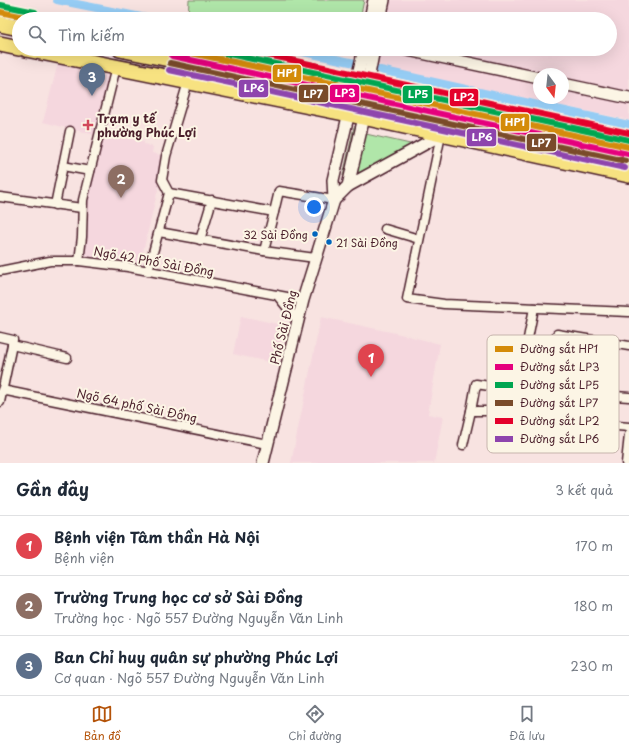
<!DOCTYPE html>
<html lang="vi">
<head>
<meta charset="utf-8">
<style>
	body { margin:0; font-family:"Playpen Sans",sans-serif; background:#f6f6f7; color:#1f2937 }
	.compass { position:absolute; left:533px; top:68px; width:36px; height:36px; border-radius:50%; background:#fff; box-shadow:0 4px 16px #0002; rotate:165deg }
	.you { position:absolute; left:314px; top:207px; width:14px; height:14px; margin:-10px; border:3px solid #fff; border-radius:50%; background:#1a73e8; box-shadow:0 0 0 6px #1a73e833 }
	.badge { display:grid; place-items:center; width:26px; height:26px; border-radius:50%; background:#b45309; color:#fff; font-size:13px; font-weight:700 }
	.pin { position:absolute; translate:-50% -33px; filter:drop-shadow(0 1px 2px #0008) }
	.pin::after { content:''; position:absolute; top:21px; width:14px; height:12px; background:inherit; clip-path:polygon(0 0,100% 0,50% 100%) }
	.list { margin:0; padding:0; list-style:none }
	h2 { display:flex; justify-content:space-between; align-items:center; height:52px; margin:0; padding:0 16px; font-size:17px }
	h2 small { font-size:13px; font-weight:400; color:#747a83 }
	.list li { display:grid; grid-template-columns:26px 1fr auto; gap:12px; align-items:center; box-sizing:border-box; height:60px; padding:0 16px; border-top:1px solid #e0e1e3 }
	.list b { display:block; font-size:15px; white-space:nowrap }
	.list p { margin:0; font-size:13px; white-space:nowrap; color:#747a83 }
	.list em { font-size:13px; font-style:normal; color:#747a83 }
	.icon { flex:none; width:22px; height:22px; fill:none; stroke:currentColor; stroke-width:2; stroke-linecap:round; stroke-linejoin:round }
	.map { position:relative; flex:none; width:629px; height:463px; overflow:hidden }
	.search { position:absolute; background:#fff; box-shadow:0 4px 16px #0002; left:12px; right:12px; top:12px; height:44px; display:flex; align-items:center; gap:10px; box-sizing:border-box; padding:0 14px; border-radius:22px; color:#747a83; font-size:15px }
	.sheet { height:232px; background:#fff }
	nav { display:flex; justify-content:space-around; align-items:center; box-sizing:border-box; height:56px; border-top:1px solid #e0e1e3; background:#fff; font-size:11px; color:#747a83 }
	nav a { display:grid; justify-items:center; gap:2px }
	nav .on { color:#b45309 }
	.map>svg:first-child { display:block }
	.built { fill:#f5d7de; fill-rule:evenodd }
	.green { fill:#b0e6a9; stroke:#7d826a }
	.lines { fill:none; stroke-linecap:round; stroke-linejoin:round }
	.canal { stroke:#95ccf4; stroke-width:8 }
	.street-casing { stroke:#4a1f2b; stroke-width:11 }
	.secondary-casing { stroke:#4a1f2b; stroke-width:14 }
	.highway-casing { stroke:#4a1f2b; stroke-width:18 }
	.street { stroke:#fcf5e5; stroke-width:8 }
	.secondary { stroke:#fcf5e5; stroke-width:11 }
	.highway { stroke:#f7e281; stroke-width:15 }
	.rail-1-casing { stroke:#fcf5e5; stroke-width:9 }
	.rail-2-casing { stroke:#fcf5e5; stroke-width:9 }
	.rail-3-casing { stroke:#fcf5e5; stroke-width:9 }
	.rail-4-casing { stroke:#fcf5e5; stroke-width:9 }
	.rail-5-casing { stroke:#fcf5e5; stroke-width:9 }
	.rail-6-casing { stroke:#fcf5e5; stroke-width:9 }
	.rail-1 { stroke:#d48b09; stroke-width:6 }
	.rail-2 { stroke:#e5007d; stroke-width:6 }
	.rail-3 { stroke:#00a651; stroke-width:6 }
	.rail-4 { stroke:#7a4b2a; stroke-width:6 }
	.rail-5 { stroke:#e4002b; stroke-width:6 }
	.rail-6 { stroke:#8e44ad; stroke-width:6 }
	.poi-dot { fill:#d1495b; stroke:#fcf5e5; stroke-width:1.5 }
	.bus-dot { fill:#0065bd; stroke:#fcf5e5; stroke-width:1.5 }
	.labels { text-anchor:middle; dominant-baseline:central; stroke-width:4; stroke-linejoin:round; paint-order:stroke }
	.bus-label { font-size:11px; fill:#4a1f2b; stroke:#fcf5e5; text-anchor:end }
	.poi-label { font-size:12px; font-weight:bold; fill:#4a1f2b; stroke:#fcf5e5; text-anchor:start }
	.street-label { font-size:12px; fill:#4a1f2b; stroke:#fcf5e5 }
	.key { fill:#fcf5e5; stroke:#c7b5ad; stroke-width:1 }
	.key-label { font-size:11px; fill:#4a1f2b }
	.line-badge { stroke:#fcf5e5; stroke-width:1.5 }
	.badge-label { font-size:11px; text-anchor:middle; font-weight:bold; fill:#fff }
</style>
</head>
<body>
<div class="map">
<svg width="629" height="463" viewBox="0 0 629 463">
	<rect width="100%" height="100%" fill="#f8e3e1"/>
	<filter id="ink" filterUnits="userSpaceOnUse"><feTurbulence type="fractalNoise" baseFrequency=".025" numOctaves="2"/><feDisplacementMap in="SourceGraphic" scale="8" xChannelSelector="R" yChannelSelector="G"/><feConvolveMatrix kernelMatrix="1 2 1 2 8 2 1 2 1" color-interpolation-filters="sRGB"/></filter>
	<g filter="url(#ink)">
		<!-- built -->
		<g class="built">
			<path d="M390,0H629V120L376,67L380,49H610V19H386ZM539,74H563V98H539Z"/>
			<path d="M58,63L110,76L95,135L43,122Z"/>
			<path d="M101,131L144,142V144L153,147L152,153L166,156L139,268L82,258L85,202Z"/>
			<path d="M241,316L286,326L278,364L233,354Z"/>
			<path d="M321,317L400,334L440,344L428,414L443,417L434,463H291Z"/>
		</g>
		<!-- green -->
		<g class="green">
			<path d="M189,0H364L360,19H188Z"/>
			<path d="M356,126L345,175L343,176L354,127Z"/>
			<path d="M366,134L419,146L356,179Z"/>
		</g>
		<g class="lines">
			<!-- canal -->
			<g class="canal">
				<path d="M57,0L151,19"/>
				<path d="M289,49L355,63"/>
				<path d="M380,70L629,125"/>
			</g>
			<defs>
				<g id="street">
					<path d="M441,135L407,299L444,304L629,312"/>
					<path d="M63,166L90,171"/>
					<path d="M169,193L274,212L279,191L334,200"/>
					<path d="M0,197L82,208"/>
					<path d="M55,205L70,131"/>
					<path d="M385,229L419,239"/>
					<path d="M159,232L264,251L315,258"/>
					<path d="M200,240L212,200"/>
					<path d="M264,251L274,212"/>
					<path d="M79,261L82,237L83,200L116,67"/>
					<path d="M0,271L50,261H79L128,267L303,300"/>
					<path d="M148,271L169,193L162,180L166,156L188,82"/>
					<path d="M277,295L298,321"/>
					<path d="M0,337L13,340L0,402"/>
					<path d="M12,345L67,358"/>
					<path d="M518,389L534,308"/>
					<path d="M2,390L267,444"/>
					<path d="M543,391L557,334L629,346"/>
					<path d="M629,397L503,388L476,384L471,411H494L523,418L629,427"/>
					<path d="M494,411L503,388"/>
					<path d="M463,445L471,411"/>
					<path d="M626,463L629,435"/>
				</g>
				<g id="secondary">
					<path d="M370,19L374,0"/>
					<path d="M380,19L384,0"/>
					<path d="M403,49L539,78"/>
					<path d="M563,84L629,98"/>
					<path d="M348,186L441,135"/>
					<path d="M334,200L348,186L368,100L366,90L374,49"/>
					<path d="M263,463L303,300L334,200L333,180L364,49"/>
				</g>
				<g id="highway">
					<path d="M0,24L19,28"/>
					<path d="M0,44L19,48"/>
					<path d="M26,49L349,114L629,175"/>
					<path d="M120,49L346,95L629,159"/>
				</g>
			</defs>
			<!-- street casing -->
			<use href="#street" class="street-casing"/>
			<!-- secondary casing -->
			<use href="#secondary" class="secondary-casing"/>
			<!-- highway casing -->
			<use href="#highway" class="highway-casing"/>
			<!-- street -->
			<use href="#street" class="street"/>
			<!-- secondary -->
			<use href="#secondary" class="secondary"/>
			<!-- highway -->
			<use href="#highway" class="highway"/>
			<defs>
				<g id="rail-1">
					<path d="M0,12L34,19"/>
					<path d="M173,49L629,147"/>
				</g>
				<path id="rail-2" d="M172,56L628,154"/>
				<g id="rail-3">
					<path d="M1,5L35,12"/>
					<path d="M206,49L629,140"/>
				</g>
				<path id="rail-4" d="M170,63L626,161"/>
				<path id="rail-5" d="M240,49L629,133"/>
				<path id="rail-6" d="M169,70L625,168"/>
			</defs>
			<!-- rail-1 casing -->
			<use href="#rail-1" class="rail-1-casing"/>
			<!-- rail-2 casing -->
			<use href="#rail-2" class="rail-2-casing"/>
			<!-- rail-3 casing -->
			<use href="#rail-3" class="rail-3-casing"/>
			<!-- rail-4 casing -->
			<use href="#rail-4" class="rail-4-casing"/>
			<!-- rail-5 casing -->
			<use href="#rail-5" class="rail-5-casing"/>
			<!-- rail-6 casing -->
			<use href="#rail-6" class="rail-6-casing"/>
			<!-- rail-1 -->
			<use href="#rail-1" class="rail-1"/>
			<!-- rail-2 -->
			<use href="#rail-2" class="rail-2"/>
			<!-- rail-3 -->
			<use href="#rail-3" class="rail-3"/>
			<!-- rail-4 -->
			<use href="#rail-4" class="rail-4"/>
			<!-- rail-5 -->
			<use href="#rail-5" class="rail-5"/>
			<!-- rail-6 -->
			<use href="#rail-6" class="rail-6"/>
		</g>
	</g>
	<!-- markers -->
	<path class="poi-dot" d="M86 119h4v4h4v4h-4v4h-4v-4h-4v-4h4z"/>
	<g class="bus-dot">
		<circle cx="315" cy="234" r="3.5"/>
		<circle cx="329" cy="242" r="3.5"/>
	</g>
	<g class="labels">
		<!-- bus labels -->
		<g class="bus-label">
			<text x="308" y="234">32 Sài Đồng</text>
			<text x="336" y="242" text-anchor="start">21 Sài Đồng</text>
		</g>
		<!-- poi labels -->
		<g class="poi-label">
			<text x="97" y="118">Trạm y tế<tspan x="97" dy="14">phường Phúc Lợi</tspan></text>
		</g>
		<!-- street labels -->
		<g class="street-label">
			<text transform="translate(154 261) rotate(10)">Ngõ 42 Phố Sài Đồng</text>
			<text transform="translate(283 327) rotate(-76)">Phố Sài Đồng</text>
			<text transform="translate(137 405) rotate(12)">Ngõ 64 phố Sài Đồng</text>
		</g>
	</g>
	<!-- legend -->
	<rect x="487" y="335" width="132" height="118" rx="6" class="key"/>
	<rect x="495" y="346" width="18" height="6" fill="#d48b09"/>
	<rect x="495" y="364" width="18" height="6" fill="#e5007d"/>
	<rect x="495" y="382" width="18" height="6" fill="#00a651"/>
	<rect x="495" y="400" width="18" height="6" fill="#7a4b2a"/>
	<rect x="495" y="418" width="18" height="6" fill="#e4002b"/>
	<rect x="495" y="436" width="18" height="6" fill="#8e44ad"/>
	<g class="key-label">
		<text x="520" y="353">Đường sắt HP1</text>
		<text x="520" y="371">Đường sắt LP3</text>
		<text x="520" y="389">Đường sắt LP5</text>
		<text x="520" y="407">Đường sắt LP7</text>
		<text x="520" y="425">Đường sắt LP2</text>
		<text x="520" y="443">Đường sắt LP6</text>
	</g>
	<g class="line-badge">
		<rect x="272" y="64" width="30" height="19" rx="4" fill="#d48b09"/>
		<rect x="238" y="79" width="31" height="19" rx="4" fill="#8e44ad"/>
		<rect x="329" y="84" width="31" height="19" rx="4" fill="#e5007d"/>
		<rect x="298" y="84" width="31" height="19" rx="4" fill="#7a4b2a"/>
		<rect x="402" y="85" width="31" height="19" rx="4" fill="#00a651"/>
		<rect x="449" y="88" width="30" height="19" rx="4" fill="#e4002b"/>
		<rect x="500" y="113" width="30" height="19" rx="4" fill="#d48b09"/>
		<rect x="466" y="128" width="31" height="19" rx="4" fill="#8e44ad"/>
		<rect x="526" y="133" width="31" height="19" rx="4" fill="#7a4b2a"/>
	</g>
	<g class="badge-label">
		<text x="287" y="77">HP1</text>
		<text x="254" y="92">LP6</text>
		<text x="345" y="97">LP3</text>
		<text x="313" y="98">LP7</text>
		<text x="418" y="98">LP5</text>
		<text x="464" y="101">LP2</text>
		<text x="515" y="126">HP1</text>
		<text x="482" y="141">LP6</text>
		<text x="541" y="147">LP7</text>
	</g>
</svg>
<svg class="compass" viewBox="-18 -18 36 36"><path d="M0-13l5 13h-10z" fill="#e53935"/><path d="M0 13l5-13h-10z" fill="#747a83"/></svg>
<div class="you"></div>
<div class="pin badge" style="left:371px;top:377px;background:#e0444e">1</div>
<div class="pin badge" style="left:121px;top:198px;background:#8d6e63">2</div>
<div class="pin badge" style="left:92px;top:96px;background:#5c6f8a">3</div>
<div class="search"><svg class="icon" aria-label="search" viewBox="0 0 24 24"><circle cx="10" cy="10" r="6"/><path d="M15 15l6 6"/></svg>Tìm kiếm</div>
</div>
<section class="sheet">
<h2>Gần đây<small>3 kết quả</small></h2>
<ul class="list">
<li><span class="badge" style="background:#e0444e">1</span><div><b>Bệnh viện Tâm thần Hà Nội</b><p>Bệnh viện</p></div><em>170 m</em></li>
<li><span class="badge" style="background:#8d6e63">2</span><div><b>Trường Trung học cơ sở Sài Đồng</b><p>Trường học · Ngõ 557 Đường Nguyễn Văn Linh</p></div><em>180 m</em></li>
<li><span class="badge" style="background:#5c6f8a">3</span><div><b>Ban Chỉ huy quân sự phường Phúc Lợi</b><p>Cơ quan · Ngõ 557 Đường Nguyễn Văn Linh</p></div><em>230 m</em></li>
</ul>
</section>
<nav>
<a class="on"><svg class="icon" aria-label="map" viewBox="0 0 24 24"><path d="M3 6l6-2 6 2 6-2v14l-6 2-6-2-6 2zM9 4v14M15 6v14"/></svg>Bản đồ</a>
<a><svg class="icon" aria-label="directions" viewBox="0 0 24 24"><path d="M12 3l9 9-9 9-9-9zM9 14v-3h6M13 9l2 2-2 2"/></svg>Chỉ đường</a>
<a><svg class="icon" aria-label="saved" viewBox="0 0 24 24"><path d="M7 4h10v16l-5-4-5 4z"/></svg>Đã lưu</a>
</nav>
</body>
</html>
